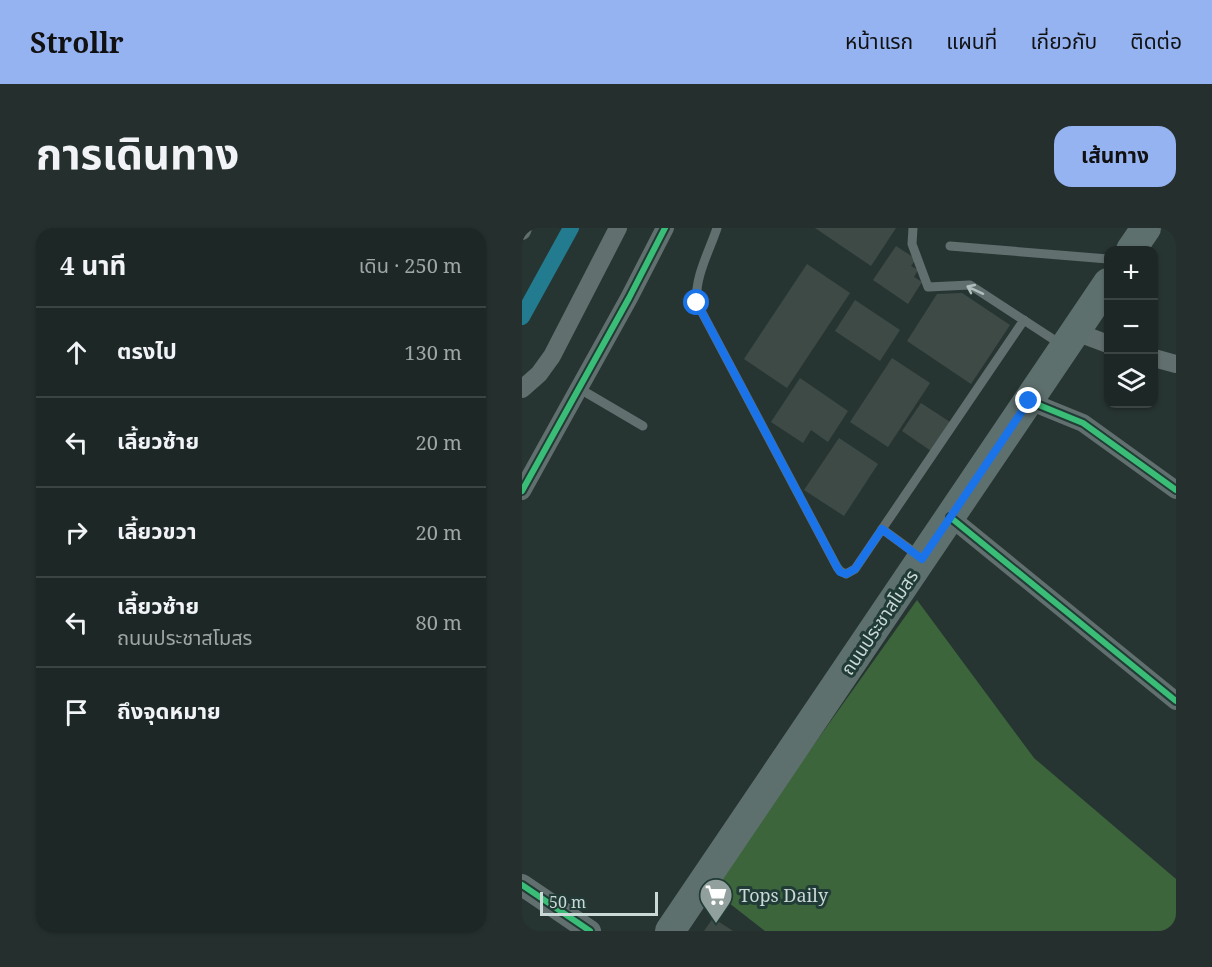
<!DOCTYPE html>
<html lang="th">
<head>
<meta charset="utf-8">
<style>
	body { margin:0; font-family:"Noto Serif","Noto Sans Thai",serif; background:#25302e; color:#f1f3f6 }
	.controls { position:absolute; right:18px; top:18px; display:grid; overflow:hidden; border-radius:12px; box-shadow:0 2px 4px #0004 }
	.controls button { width:54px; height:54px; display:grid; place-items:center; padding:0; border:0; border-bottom:2px solid #3b4443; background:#1d2826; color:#f1f3f6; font:30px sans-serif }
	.scale { position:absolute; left:18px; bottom:15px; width:118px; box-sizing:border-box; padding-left:6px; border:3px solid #cad9d6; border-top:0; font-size:16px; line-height:21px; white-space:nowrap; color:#cad9d6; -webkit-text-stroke:4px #213b36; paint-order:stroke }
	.stop { position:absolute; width:18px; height:18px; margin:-14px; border:4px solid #1a73e8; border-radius:50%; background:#fff }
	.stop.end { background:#1a73e8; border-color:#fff; box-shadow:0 2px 6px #0008 }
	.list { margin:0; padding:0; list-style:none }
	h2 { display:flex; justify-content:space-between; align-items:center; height:78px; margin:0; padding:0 24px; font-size:26px }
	h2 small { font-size:20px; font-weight:400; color:#a0a6a7 }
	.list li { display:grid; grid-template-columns:39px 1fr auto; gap:18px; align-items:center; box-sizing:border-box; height:90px; padding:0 24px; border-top:2px solid #3b4443 }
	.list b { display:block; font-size:22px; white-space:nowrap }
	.list p { margin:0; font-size:20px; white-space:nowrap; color:#a0a6a7 }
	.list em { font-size:20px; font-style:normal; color:#a0a6a7 }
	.icon { flex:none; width:33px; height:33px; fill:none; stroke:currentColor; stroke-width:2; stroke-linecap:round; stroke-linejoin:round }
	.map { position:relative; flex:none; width:654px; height:703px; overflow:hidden; border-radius:18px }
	header { display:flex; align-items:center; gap:36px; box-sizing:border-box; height:84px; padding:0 30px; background:#95b2f1; color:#111 }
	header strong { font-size:28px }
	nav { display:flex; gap:33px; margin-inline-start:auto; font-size:21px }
	.intro { display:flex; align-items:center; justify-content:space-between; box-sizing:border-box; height:144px; padding:0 36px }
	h1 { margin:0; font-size:42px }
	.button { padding:15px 27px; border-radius:18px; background:#95b2f1; color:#111; font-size:21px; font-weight:700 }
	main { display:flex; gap:36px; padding:0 36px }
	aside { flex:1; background:#1d2826; border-radius:18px; box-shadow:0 2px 4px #0004 }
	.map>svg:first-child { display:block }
	.forest { fill:#3c653b }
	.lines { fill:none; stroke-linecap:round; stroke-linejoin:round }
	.canal { stroke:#227b8f; stroke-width:16 }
	.building { fill:#3e4a46 }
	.service { stroke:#626f6f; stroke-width:9 }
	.minor { stroke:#626f6f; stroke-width:18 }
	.tertiary { stroke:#626f6f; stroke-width:22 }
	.primary { stroke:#5e706e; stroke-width:30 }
	.cycleway-casing { stroke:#213b36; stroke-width:10 }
	.cycleway { stroke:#3abd76; stroke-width:6 }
	.oneway { stroke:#b0bebc }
	.route { stroke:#1a73e8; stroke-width:8 }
	.labels { text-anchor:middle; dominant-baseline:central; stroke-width:6; stroke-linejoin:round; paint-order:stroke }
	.street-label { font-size:18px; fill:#cad9d6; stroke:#213b36 }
	.poi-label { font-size:18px; fill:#cad9d6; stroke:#213b36; text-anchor:start }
</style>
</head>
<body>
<header>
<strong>Strollr</strong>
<nav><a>หน้าแรก</a><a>แผนที่</a><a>เกี่ยวกับ</a><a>ติดต่อ</a></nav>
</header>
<div class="intro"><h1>การเดินทาง</h1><a class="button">เส้นทาง</a></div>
<main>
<aside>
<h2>4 นาที<small>เดิน · 250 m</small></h2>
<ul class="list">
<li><svg class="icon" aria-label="ahead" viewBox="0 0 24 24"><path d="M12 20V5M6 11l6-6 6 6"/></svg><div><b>ตรงไป</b></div><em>130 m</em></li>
<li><svg class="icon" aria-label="left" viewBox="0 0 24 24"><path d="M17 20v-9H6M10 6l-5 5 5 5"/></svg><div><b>เลี้ยวซ้าย</b></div><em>20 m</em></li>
<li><svg class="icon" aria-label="right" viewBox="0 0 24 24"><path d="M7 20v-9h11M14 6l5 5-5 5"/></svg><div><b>เลี้ยวขวา</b></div><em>20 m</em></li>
<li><svg class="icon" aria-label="left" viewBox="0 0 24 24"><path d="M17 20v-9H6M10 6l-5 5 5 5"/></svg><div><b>เลี้ยวซ้าย</b><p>ถนนประชาสโมสร</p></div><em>80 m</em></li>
<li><svg class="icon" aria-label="arrive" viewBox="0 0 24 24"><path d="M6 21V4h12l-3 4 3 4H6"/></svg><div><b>ถึงจุดหมาย</b></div></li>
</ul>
</aside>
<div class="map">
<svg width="654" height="703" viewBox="0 0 654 703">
	<rect width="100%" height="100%" fill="#273532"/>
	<!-- forest -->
	<path class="forest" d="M395,372L512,530L654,651V703H243L189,661Z"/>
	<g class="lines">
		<!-- canal -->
		<path class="canal" d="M0,89L49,0"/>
	</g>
	<!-- building -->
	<g class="building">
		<path d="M293,0H374L349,38Z"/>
		<path d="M374,18L394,31L389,38L396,42L392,49L400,54L386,76L351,52Z"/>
		<path d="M285,36L328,65L265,160L222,131Z"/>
		<path d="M440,65L488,97L449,156L385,113L415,66Z"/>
		<path d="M333,72L378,102L358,133L313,103Z"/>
		<path d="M370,130L408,155L366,219L328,194Z"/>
		<path d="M278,150L326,183L306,214L289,202L281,215L249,194Z"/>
		<path d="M399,175L428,194L409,223L380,203Z"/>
		<path d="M317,210L356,236L322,288L282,262Z"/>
		<path d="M191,690L211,703H182Z"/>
	</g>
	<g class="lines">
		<!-- service -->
		<g class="service">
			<path d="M195,0C187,24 172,50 175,75L315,339L318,343L324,346L333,341L354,310L502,92"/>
			<path d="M391,0L390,16L406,59L448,57L540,117"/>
			<path d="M428,18L586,31"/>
			<path d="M58,161L121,198"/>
			<path d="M360,301L397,328"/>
		</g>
		<!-- minor -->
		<g class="minor">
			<path d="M0,3L1,0"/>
			<path d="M554,104L586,116"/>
			<path d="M632,130L654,136"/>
			<path d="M0,161L17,146L30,128L96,0"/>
			<path d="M507,173L561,195L654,262"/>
			<path d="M0,263L107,70L143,0"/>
			<path d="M428,289L654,473"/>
		</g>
		<!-- tertiary -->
		<path class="tertiary" d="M0,657L68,703"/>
		<!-- primary -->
		<g class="primary">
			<path d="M609,22L624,0"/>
			<path d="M148,703L586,55"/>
		</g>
		<defs>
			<g id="cycleway">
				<path d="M507,173L561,195L654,262"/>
				<path d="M0,263L107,70L143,0"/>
				<path d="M428,289L654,473"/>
				<path d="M0,657L68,703"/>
			</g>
		</defs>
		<!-- cycleway casing -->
		<use href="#cycleway" class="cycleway-casing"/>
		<!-- cycleway -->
		<use href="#cycleway" class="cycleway"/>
	</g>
	<!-- one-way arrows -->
	<defs><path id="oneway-shaft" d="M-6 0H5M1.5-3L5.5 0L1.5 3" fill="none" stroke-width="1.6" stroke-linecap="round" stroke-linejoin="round" transform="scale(1.5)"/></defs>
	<use class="oneway" href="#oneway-shaft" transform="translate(453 62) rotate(-155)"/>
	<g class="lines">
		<!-- route -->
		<path class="route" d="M175,75L315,339L318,344L324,346L333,341L360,301L400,331L507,173"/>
	</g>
	<!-- icons -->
	<defs>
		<symbol id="supermarket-pin" viewBox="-11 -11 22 30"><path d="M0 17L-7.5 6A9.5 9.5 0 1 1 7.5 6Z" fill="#91a09d" stroke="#213b36"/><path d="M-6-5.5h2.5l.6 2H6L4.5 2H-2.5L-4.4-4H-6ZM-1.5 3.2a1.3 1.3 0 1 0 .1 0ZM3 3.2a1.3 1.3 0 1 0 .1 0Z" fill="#fff"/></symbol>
	</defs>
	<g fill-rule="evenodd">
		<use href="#supermarket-pin" x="175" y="648" width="38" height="52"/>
	</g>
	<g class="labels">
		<!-- street labels -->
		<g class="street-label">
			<text transform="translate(357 394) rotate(-56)">ถนนประชาสโมสร</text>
		</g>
		<!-- poi labels -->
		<g class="poi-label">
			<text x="217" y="667">Tops Daily</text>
		</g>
	</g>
</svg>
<div class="controls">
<button>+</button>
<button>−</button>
<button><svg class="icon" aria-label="layers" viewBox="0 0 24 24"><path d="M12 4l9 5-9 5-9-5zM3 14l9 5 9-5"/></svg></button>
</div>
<div class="scale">50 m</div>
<div class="stop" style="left:175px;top:75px"></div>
<div class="stop end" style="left:507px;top:173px"></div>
</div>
</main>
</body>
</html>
